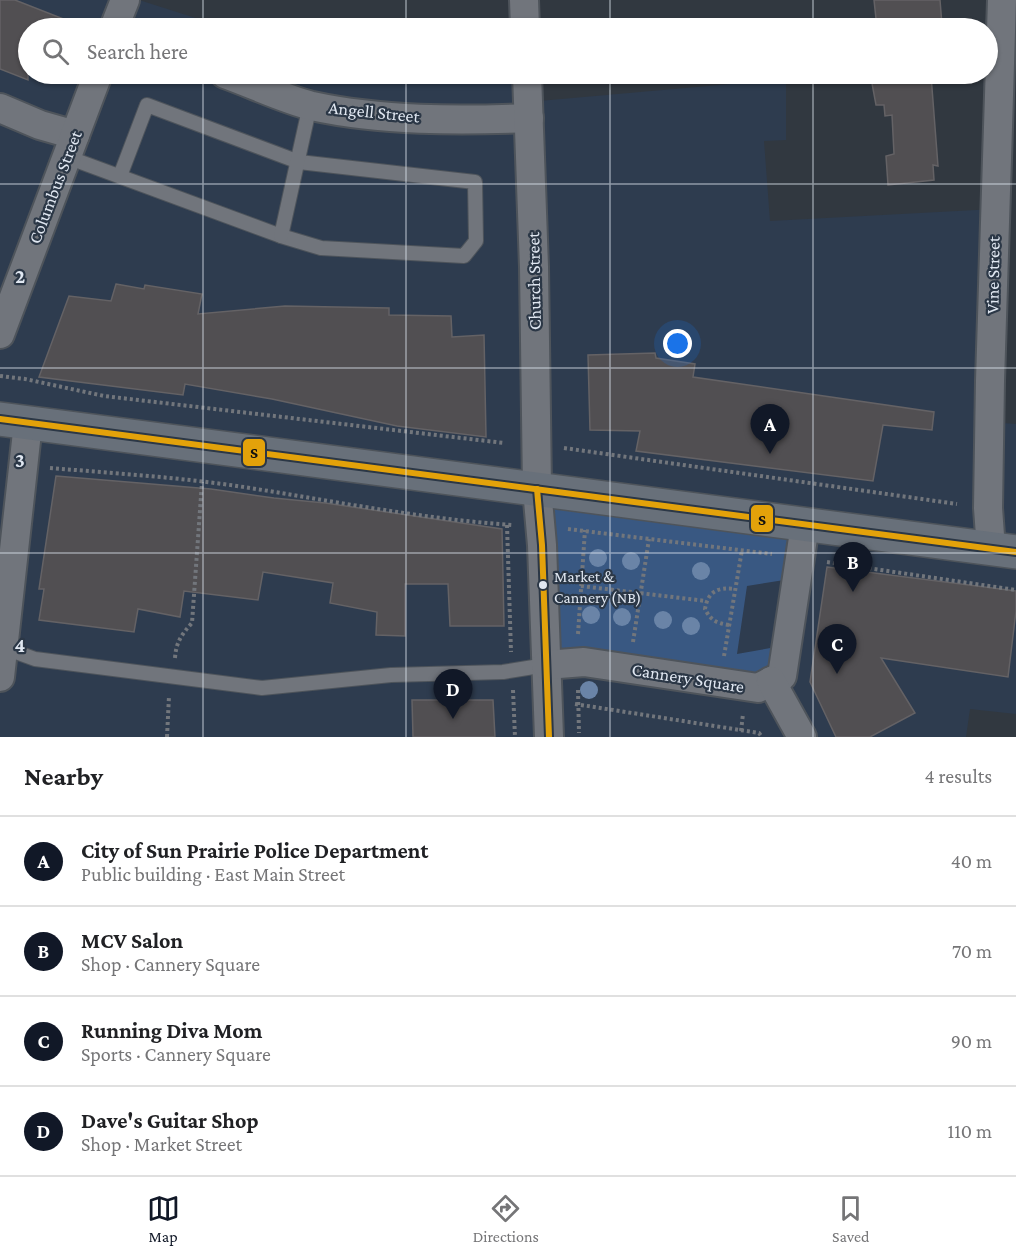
<!DOCTYPE html>
<html lang="en">
<head>
<meta charset="utf-8">
<style>
	body { margin:0; font-family:"Crimson Pro",serif; background:#f2f2f2; color:#202124 }
	.you { position:absolute; left:678px; top:344px; width:21px; height:21px; margin:-15px; border:4px solid #fff; border-radius:50%; background:#1a73e8; box-shadow:0 0 0 9px #1a73e833 }
	.badge { display:grid; place-items:center; width:39px; height:39px; border-radius:50%; background:#111827; color:#fff; font-size:20px; font-weight:700 }
	.pin { position:absolute; translate:-50% -50px; filter:drop-shadow(0 2px 3px #0008) }
	.pin::after { content:''; position:absolute; top:32px; width:21px; height:18px; background:inherit; clip-path:polygon(0 0,100% 0,50% 100%) }
	.list { margin:0; padding:0; list-style:none }
	h2 { display:flex; justify-content:space-between; align-items:center; height:78px; margin:0; padding:0 24px; font-size:26px }
	h2 small { font-size:20px; font-weight:400; color:#757577 }
	.list li { display:grid; grid-template-columns:39px 1fr auto; gap:18px; align-items:center; box-sizing:border-box; height:90px; padding:0 24px; border-top:2px solid #e0e0e0 }
	.list b { display:block; font-size:22px; white-space:nowrap }
	.list p { margin:0; font-size:20px; white-space:nowrap; color:#757577 }
	.list em { font-size:20px; font-style:normal; color:#757577 }
	.icon { flex:none; width:33px; height:33px; fill:none; stroke:currentColor; stroke-width:2; stroke-linecap:round; stroke-linejoin:round }
	.map { position:relative; flex:none; width:1016px; height:737px; overflow:hidden }
	.search { position:absolute; background:#fff; box-shadow:0 2px 4px #0004; left:18px; right:18px; top:18px; height:66px; display:flex; align-items:center; gap:15px; box-sizing:border-box; padding:0 21px; border-radius:33px; color:#757577; font-size:22px }
	.sheet { height:438px; background:#fff }
	nav { display:flex; justify-content:space-around; align-items:center; box-sizing:border-box; height:84px; border-top:2px solid #e0e0e0; background:#fff; font-size:16px; color:#757577 }
	nav a { display:grid; justify-items:center; gap:3px }
	nav .on { color:#111827 }
	.map>svg:first-child { display:block }
	.built { fill:#2e3c4f }
	.green { fill:#395882 }
	.building { fill:#514f52; stroke:#646265; stroke-width:1.5 }
	.lines { fill:none; stroke-linecap:round; stroke-linejoin:round }
	.service-casing { stroke:#4e545b; stroke-width:16 }
	.minor-casing { stroke:#4e545b; stroke-width:32 }
	.primary-casing { stroke:#4e545b; stroke-width:36 }
	.path { stroke:#72767c; stroke-width:4; stroke-dasharray:3 3; stroke-linecap:butt }
	.service { stroke:#71757c; stroke-width:14 }
	.minor { stroke:#71757c; stroke-width:28 }
	.primary { stroke:#68707a; stroke-width:33 }
	.bus-1-casing { stroke:#2b3746; stroke-width:10 }
	.bus-1 { stroke:#e3a20a; stroke-width:6 }
	.tree { fill:#6a84a7 }
	.grid { fill:none; stroke:#e0e7f1; stroke-width:1.5; stroke-opacity:0.55 }
	.bus-dot { fill:#e0e7f1; stroke:#2b3746; stroke-width:2 }
	.labels { text-anchor:middle; dominant-baseline:central; stroke-width:4.5; stroke-linejoin:round; paint-order:stroke }
	.bus-label { font-size:16px; fill:#e0e7f1; stroke:#2b3746; text-anchor:start }
	.street-label { font-size:18px; fill:#e0e7f1; stroke:#2b3746 }
	.grid-label { font-size:20px; text-anchor:middle; font-weight:bold; fill:#e0e7f1; stroke:#2b3746; stroke-width:4.5; stroke-linejoin:round; paint-order:stroke }
	.line-badge { stroke:#2b3746; stroke-width:2 }
	.pale-badge-label { font-size:16px; text-anchor:middle; font-weight:bold; fill:#111 }
</style>
</head>
<body>
<div class="map">
<svg width="1016" height="737" viewBox="0 0 1016 737">
	<rect width="100%" height="100%" fill="#313840"/>
	<!-- built -->
	<path class="built" d="M0,0H139L227,28H28V74H395L527,82L528,102L786,79V140L764,141L770,221L995,209L989,422L1016,424V714L970,709L966,737H0Z"/>
	<!-- green -->
	<path class="green" d="M537,489L805,525L797,578L747,586L737,654L787,645L782,676L546,665Z"/>
	<!-- building -->
	<g class="building">
		<path d="M0,0H15L84,27V28H28V80L0,69Z"/>
		<path d="M874,0H940L942,25L904,28H877Z"/>
		<path d="M931,75L938,166L933,165L934,180L888,185L886,156L894,154L892,115L885,116L884,105H876L871,78Z"/>
		<path d="M116,284L144,289L145,285L202,294L198,314L285,306L389,308V315L451,316L452,337L484,335L486,437L397,426L272,399L185,384L183,395L39,377L69,296L111,301Z"/>
		<path d="M655,353L656,358L695,364L693,377L934,412L932,430L883,425L873,481L636,451L640,431L590,430L588,355Z"/>
		<path d="M56,476L211,489L274,498L325,503L502,529L504,626H450L448,584H405V636L376,635L377,612L330,603L333,583L263,572L258,600L184,591L180,617L138,609L134,632L39,620L44,589H39Z"/>
		<path d="M827,567L1016,591V611L1008,677L881,658L915,713L870,737H836L810,682Z"/>
		<path d="M412,700H493L495,737H413Z"/>
	</g>
	<g class="lines">
		<defs>
			<g id="service">
				<path d="M67,157L281,236L321,248L464,256L476,241L475,182L299,162L147,105L120,176"/>
				<path d="M281,236L310,105"/>
				<path d="M2,647L35,659L262,688L391,675L503,672L546,665"/>
			</g>
			<g id="minor">
				<path d="M524,0L525,28"/>
				<path d="M114,28L125,0"/>
				<path d="M225,74C253,84 284,99 312,106C381,121 459,121 529,118"/>
				<path d="M527,74L534,267L537,489L542,545L549,737"/>
				<path d="M0,108L40,125L75,135"/>
				<path d="M0,334L98,74"/>
				<path d="M991,549L988,508L990,381L1002,0"/>
				<path d="M546,665L584,662L758,688L782,676L805,525"/>
				<path d="M0,677L28,423"/>
				<path d="M771,681L802,737"/>
			</g>
			<path id="primary" d="M0,419L1016,552"/>
		</defs>
		<!-- service casing -->
		<use href="#service" class="service-casing"/>
		<!-- minor casing -->
		<use href="#minor" class="minor-casing"/>
		<!-- primary casing -->
		<use href="#primary" class="primary-casing"/>
		<!-- path -->
		<g class="path">
			<path d="M0,376L25,379L104,396L504,443"/>
			<path d="M564,448L957,504"/>
			<path d="M50,468C112,473 175,477 237,486C329,500 420,519 513,525"/>
			<path d="M507,525L511,652"/>
			<path d="M568,529L772,554"/>
			<path d="M827,562L1016,590"/>
			<path d="M581,586L706,601"/>
			<path d="M729,625C717,623 711,621 705,609C708,591 718,587 735,589"/>
			<path d="M578,634L585,530"/>
			<path d="M633,642L649,539"/>
			<path d="M724,656L742,550"/>
			<path d="M175,658C176,643 181,635 192,623L202,482"/>
			<path d="M513,690L515,737"/>
			<path d="M578,690L579,733"/>
			<path d="M575,704L759,733L762,737"/>
			<path d="M741,731L743,714"/>
			<path d="M167,737L169,696"/>
		</g>
		<!-- service -->
		<use href="#service" class="service"/>
		<!-- minor -->
		<use href="#minor" class="minor"/>
		<!-- primary -->
		<use href="#primary" class="primary"/>
		<defs>
			<g id="bus-1">
				<path d="M0,419L1016,552"/>
				<path d="M537,489L542,545L549,737"/>
			</g>
		</defs>
		<!-- bus-1 casing -->
		<use href="#bus-1" class="bus-1-casing"/>
		<!-- bus-1 -->
		<use href="#bus-1" class="bus-1"/>
	</g>
	<!-- trees -->
	<g class="tree">
		<circle cx="598" cy="558" r="9"/>
		<circle cx="631" cy="561" r="9"/>
		<circle cx="701" cy="571" r="9"/>
		<circle cx="591" cy="615" r="9"/>
		<circle cx="622" cy="617" r="9"/>
		<circle cx="663" cy="620" r="9"/>
		<circle cx="691" cy="626" r="9"/>
		<circle cx="589" cy="690" r="9"/>
	</g>
	<!-- grid -->
	<path class="grid" d="M203,0V28M406,0V28M610,0V28M813,0V28M203,74V737M406,74V737M610,74V737M813,74V737M0,184H1016M0,368H1016M0,553H1016"/>
	<!-- markers -->
	<circle class="bus-dot" cx="543" cy="585" r="5"/>
	<g class="labels">
		<!-- bus labels -->
		<g class="bus-label">
			<text x="554" y="576">Market &amp;<tspan x="554" dy="21">Cannery (NB)</tspan></text>
		</g>
		<!-- street labels -->
		<g class="street-label">
			<text transform="translate(374 112) rotate(6)">Angell Street</text>
			<text transform="translate(55 187) rotate(-69)">Columbus Street</text>
			<text transform="translate(993 275) rotate(-89)">Vine Street</text>
			<text transform="translate(534 281) rotate(-91)">Church Street</text>
			<text transform="translate(688 678) rotate(9)">Cannery Square</text>
		</g>
	</g>
	<g class="grid-label">
		<text x="20" y="283">2</text>
		<text x="20" y="467">3</text>
		<text x="20" y="652">4</text>
	</g>
	<g class="line-badge">
		<rect x="242" y="438" width="24" height="29" rx="6" fill="#e3a20a"/>
		<rect x="750" y="504" width="24" height="29" rx="6" fill="#e3a20a"/>
	</g>
	<g class="pale-badge-label">
		<text x="254" y="458">S</text>
		<text x="762" y="525">S</text>
	</g>
</svg>
<div class="you"></div>
<div class="pin badge" style="left:770px;top:454px">A</div>
<div class="pin badge" style="left:853px;top:592px">B</div>
<div class="pin badge" style="left:837px;top:674px">C</div>
<div class="pin badge" style="left:453px;top:719px">D</div>
<div class="search"><svg class="icon" aria-label="search" viewBox="0 0 24 24"><circle cx="10" cy="10" r="6"/><path d="M15 15l6 6"/></svg>Search here</div>
</div>
<section class="sheet">
<h2>Nearby<small>4 results</small></h2>
<ul class="list">
<li><span class="badge">A</span><div><b>City of Sun Prairie Police Department</b><p>Public building · East Main Street</p></div><em>40 m</em></li>
<li><span class="badge">B</span><div><b>MCV Salon</b><p>Shop · Cannery Square</p></div><em>70 m</em></li>
<li><span class="badge">C</span><div><b>Running Diva Mom</b><p>Sports · Cannery Square</p></div><em>90 m</em></li>
<li><span class="badge">D</span><div><b>Dave's Guitar Shop</b><p>Shop · Market Street</p></div><em>110 m</em></li>
</ul>
</section>
<nav>
<a class="on"><svg class="icon" aria-label="map" viewBox="0 0 24 24"><path d="M3 6l6-2 6 2 6-2v14l-6 2-6-2-6 2zM9 4v14M15 6v14"/></svg>Map</a>
<a><svg class="icon" aria-label="directions" viewBox="0 0 24 24"><path d="M12 3l9 9-9 9-9-9zM9 14v-3h6M13 9l2 2-2 2"/></svg>Directions</a>
<a><svg class="icon" aria-label="saved" viewBox="0 0 24 24"><path d="M7 4h10v16l-5-4-5 4z"/></svg>Saved</a>
</nav>
</body>
</html>
